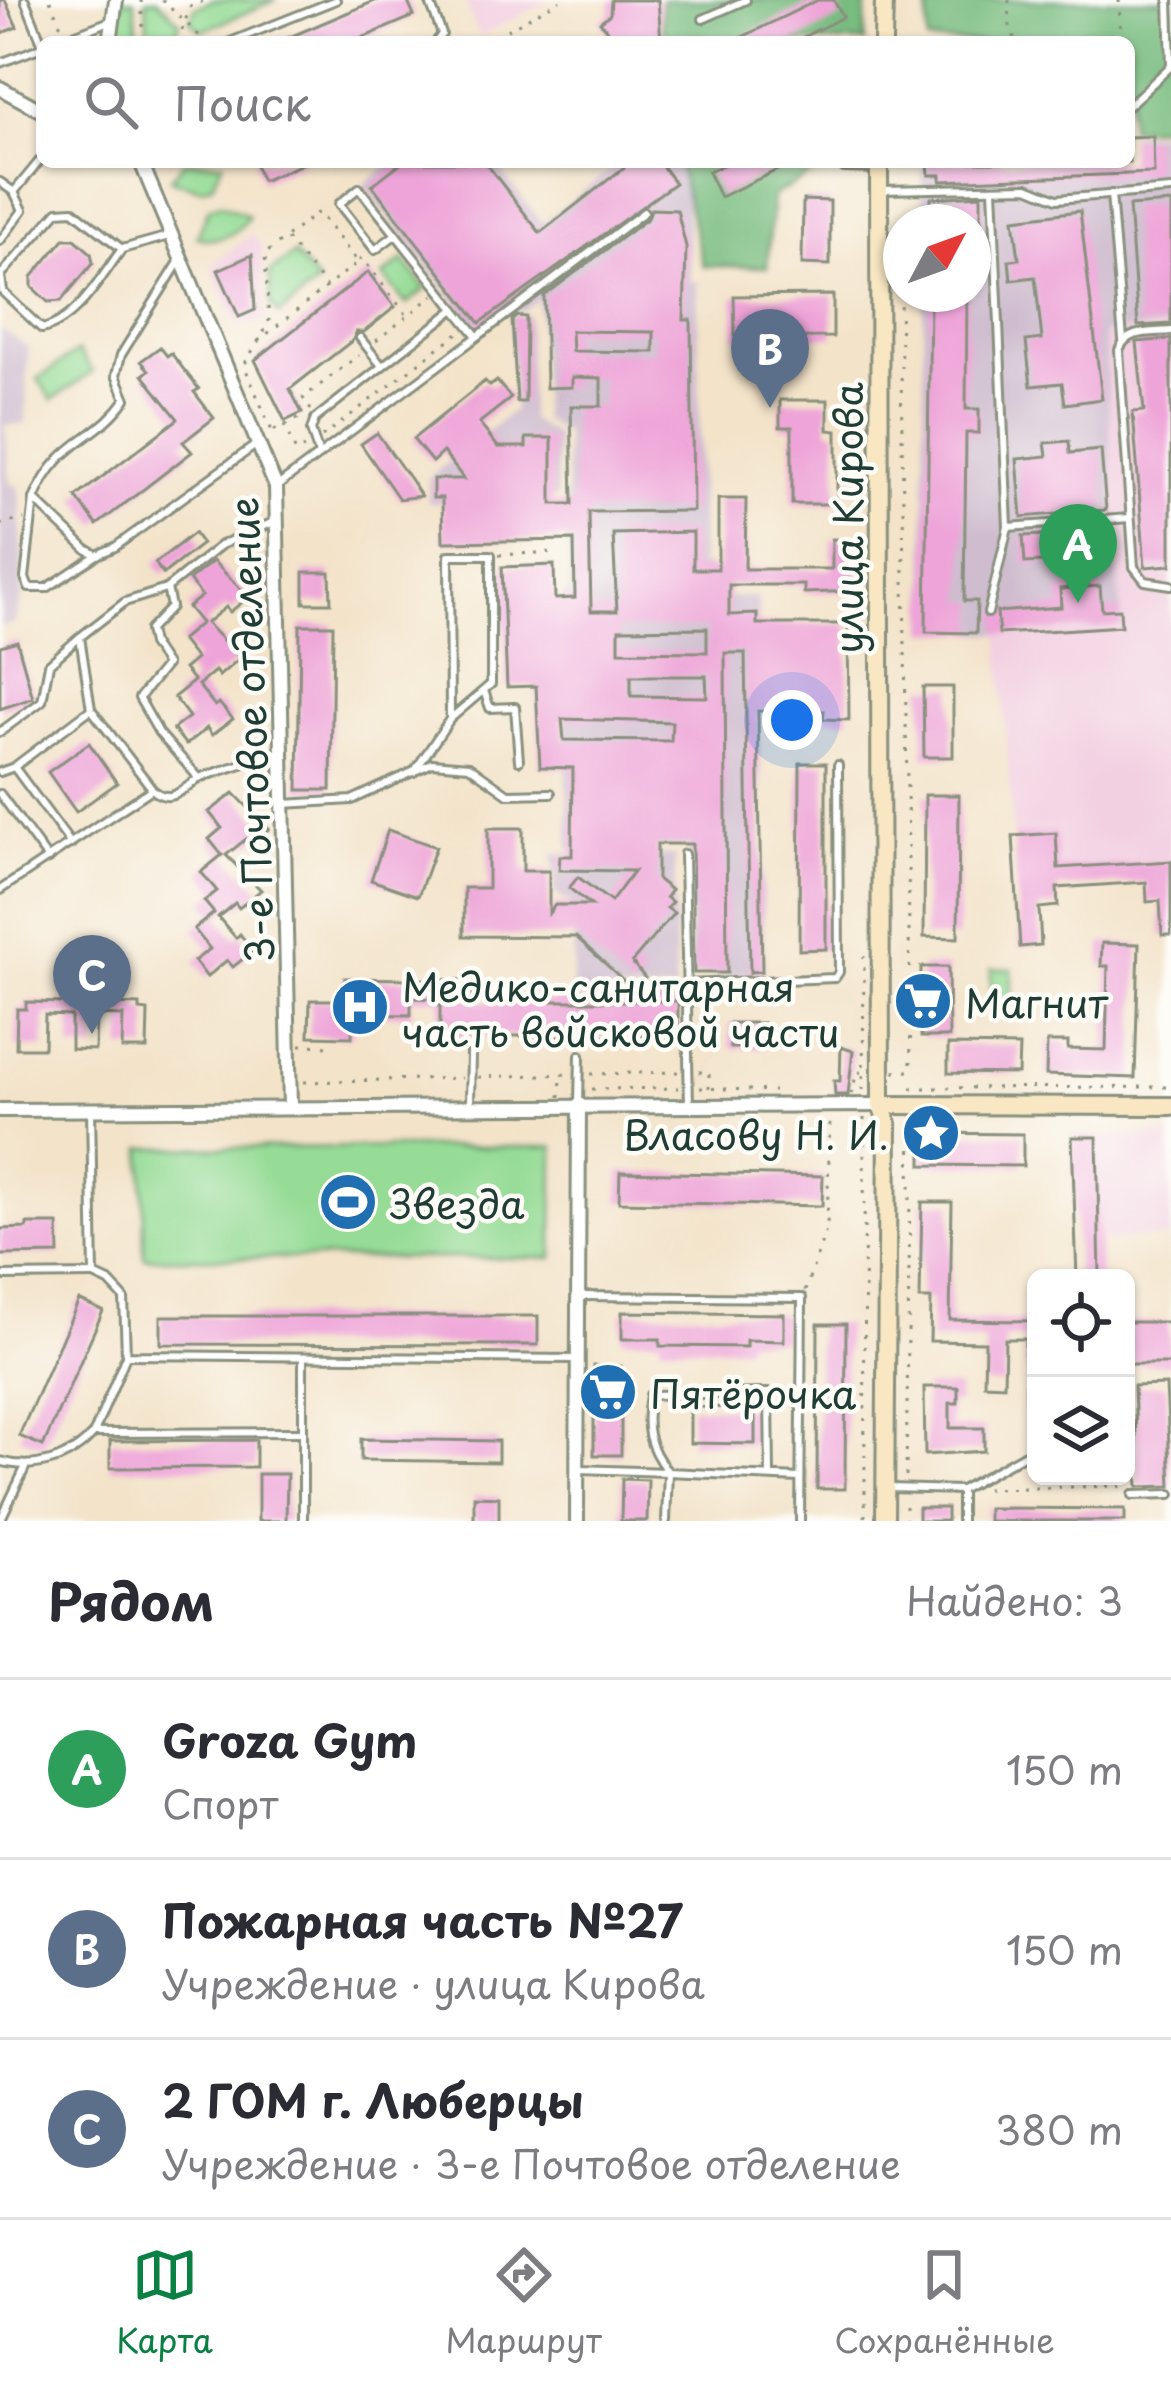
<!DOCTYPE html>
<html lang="ru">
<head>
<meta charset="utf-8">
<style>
	body { margin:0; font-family:"Playpen Sans",sans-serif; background:#f7f7f7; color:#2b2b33 }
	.controls { position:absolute; right:36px; bottom:36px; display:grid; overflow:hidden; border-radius:18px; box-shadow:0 3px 9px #0004 }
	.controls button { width:108px; height:108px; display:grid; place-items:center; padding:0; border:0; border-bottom:3px solid #e1e1e2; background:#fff; color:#2b2b33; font:60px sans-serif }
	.compass { position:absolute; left:883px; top:204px; width:108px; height:108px; border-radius:50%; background:#fff; box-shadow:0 3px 9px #0004; rotate:49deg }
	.you { position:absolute; left:792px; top:720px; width:42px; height:42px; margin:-30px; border:9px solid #fff; border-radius:50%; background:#1a73e8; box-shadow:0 0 0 18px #1a73e833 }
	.badge { display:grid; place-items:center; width:78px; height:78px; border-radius:50%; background:#0b8043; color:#fff; font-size:39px; font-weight:700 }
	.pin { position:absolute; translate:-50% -99px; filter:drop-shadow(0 3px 6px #0008) }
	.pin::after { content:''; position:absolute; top:63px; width:42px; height:36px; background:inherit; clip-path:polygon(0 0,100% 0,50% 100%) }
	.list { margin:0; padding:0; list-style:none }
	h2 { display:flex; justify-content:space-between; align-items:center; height:156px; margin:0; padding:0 48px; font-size:51px }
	h2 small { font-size:39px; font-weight:400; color:#7c7c81 }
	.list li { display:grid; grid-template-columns:78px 1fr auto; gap:36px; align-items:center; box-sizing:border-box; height:180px; padding:0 48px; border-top:3px solid #e1e1e2 }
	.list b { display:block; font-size:45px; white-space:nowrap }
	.list p { margin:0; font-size:39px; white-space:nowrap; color:#7c7c81 }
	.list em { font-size:39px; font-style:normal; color:#7c7c81 }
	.icon { flex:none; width:66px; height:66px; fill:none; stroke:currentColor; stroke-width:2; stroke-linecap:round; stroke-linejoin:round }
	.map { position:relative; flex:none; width:1171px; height:1521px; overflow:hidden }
	.search { position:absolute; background:#fff; box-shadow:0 3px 9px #0004; left:36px; right:36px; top:36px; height:132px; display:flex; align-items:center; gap:30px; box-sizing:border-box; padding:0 42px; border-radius:18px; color:#7c7c81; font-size:45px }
	.sheet { height:696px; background:#fff }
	nav { display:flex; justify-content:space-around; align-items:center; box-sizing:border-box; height:168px; border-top:3px solid #e1e1e2; background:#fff; font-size:33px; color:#7c7c81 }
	nav a { display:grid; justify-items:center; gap:6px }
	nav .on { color:#0b8043 }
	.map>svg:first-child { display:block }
	.built { fill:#f2cfe1 }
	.industrial { fill:#cfbdcf }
	.green { fill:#96dc96; stroke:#5a8c65; stroke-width:3 }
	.forest { fill:#78bc7f; stroke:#4c7c5a; stroke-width:3 }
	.building { fill:#eea4d8; fill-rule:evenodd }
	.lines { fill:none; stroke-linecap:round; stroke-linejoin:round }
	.lane-casing { stroke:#89907e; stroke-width:12 }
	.street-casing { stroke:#89907e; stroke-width:18 }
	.secondary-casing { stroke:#89907e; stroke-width:22 }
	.path { stroke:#89907e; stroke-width:3; stroke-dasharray:3 9; stroke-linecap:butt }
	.lane { stroke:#fff; stroke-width:6 }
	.street { stroke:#fff; stroke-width:12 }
	.secondary { stroke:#f9e7c3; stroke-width:16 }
	.labels { text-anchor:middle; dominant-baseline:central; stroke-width:9; stroke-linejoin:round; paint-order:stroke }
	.street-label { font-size:39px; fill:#1f3d34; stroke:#fdfcf7 }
	.poi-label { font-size:39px; fill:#1f3d34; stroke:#fdfcf7; text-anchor:start }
</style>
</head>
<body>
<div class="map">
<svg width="1171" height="1521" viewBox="0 0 1171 1521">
	<rect width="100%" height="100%" fill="#fdfcf7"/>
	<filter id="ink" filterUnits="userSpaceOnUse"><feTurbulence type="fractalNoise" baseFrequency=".00833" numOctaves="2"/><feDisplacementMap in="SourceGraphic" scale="24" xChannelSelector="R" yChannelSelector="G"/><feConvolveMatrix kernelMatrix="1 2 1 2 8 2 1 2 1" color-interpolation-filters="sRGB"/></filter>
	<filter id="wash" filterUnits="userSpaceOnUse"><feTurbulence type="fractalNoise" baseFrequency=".004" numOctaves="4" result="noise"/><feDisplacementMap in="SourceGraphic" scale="48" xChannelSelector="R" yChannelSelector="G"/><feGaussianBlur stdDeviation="2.7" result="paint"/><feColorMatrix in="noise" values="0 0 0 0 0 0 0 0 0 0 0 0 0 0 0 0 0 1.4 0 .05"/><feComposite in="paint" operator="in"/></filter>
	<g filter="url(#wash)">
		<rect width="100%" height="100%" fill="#f3e3c9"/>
		<!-- built -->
		<g class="built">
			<path d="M464,0H550L479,37Z"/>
			<path d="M252,234L262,247L265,322L237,325L211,266Z"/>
			<path d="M1171,326V861L1058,868L1055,833L1013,836L999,634L1121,625L1104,332Z"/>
			<path d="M1171,1135V1237L1100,1240L1097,1137Z"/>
		</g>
		<!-- industrial -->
		<g class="industrial">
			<path d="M1171,132V326L1104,332L1122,626L999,634L926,632L923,294H973V222H922V162H1129V133Z"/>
			<path d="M393,162H494L542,223L620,162H683L691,281L698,282L701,565L710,566L711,598L758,597L764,974L690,976L689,847L569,849L561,597L570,590L565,433L542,419L538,302L543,297L522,311L502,313L479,332L363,185Z"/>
			<path d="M510,315H528L530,420L556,435L557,498L428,503V478L514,410Z"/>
			<path d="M0,329L28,347L26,423L5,426L10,484L19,486L21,499L22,598L15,623L0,627Z"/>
			<path d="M553,853L675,856V991L572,993L575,907L555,893Z"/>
		</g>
		<!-- green -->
		<g class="green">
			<path d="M121,0H134L139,42L117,41L115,28Z"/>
			<path d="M146,0H157L180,22L173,42H148Z"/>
			<path d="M212,0H276L202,31L190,21L195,8Z"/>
			<path d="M184,162H223L212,185L201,189L170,179Z"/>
			<path d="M220,204L249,216C237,235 219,243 197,237L209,208Z"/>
			<path d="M294,254L318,283L279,315L271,305L270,273Z"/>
			<path d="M403,260L426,289L406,304L383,276Z"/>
			<path d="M78,351L93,372L52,400L38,379Z"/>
			<rect x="991" y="969" width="21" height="38"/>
			<path d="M554,1147L553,1258H144L143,1148Z"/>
		</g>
		<!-- forest -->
		<g class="forest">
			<path d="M661,0H866L865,42H664Z"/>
			<path d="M928,0H1171V127L1129,128V42H928Z"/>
			<path d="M678,162H835L773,196L767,267L703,266Z"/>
		</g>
		<g id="blocks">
			<!-- building -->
			<g class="building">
				<path d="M0,0H5L17,27L0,34Z"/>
				<path d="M377,0H407L414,16L353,42H278Z"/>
				<path d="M611,0H658L661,42H617L600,22L610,14Z"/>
				<path d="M818,0H834L843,17L793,42H732Z"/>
				<path d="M1153,136L1154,173L941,181V175H929L928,162H1129V137Z"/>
				<path d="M254,162H307L262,181Z"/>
				<path d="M402,162H485L540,233L631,162H659L675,183L480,323L372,185Z"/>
				<path d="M729,162H795L720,197L708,172Z"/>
				<path d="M981,195V222H930L931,198Z"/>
				<path d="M803,200L830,201V265L802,264Z"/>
				<path d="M1171,203V324L1138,326L1129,206Z"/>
				<path d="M651,209L677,210L686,247L684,320H691L693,511L589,512L591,611H617L613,534L693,532V569H718V499H746L745,569H832V539L858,540V591L804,593V585H729V615L757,614V624H848L849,720L823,719L824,711H758L762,971L750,972L745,653H725L727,973H694L692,844H657V879L671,890L666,897L672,902L667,908L674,913L632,962L645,978L632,988L576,937L464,936V888H488V828H523V871H549V913L555,905H591L569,888L578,877L611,902L634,871L559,870L560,856H572L573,768L540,767L536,686L507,687L502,567L554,565L555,599L575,598L574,540L443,542L442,498H433V479H464L443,452L432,462L413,439L485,381L490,386L497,381L511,398L479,423L498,447H526V438H552V504H573L571,406H601V378L572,377V387L546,388L544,296L648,218ZM571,331L654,332V352L572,351ZM707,628V652L619,651V629ZM631,676H706L707,697L631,696ZM562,719L672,722L671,741L564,740Z"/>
				<path d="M1080,211L1102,399L1065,404L1062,383L1031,386L1026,341L1042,339L1035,277L1011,280L1009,260L1019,259L1014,219Z"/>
				<path d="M64,239H75L91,253L93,263L61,301L48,302L32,287V277Z"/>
				<path d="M252,255L255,310L239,317L218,270Z"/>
				<path d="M368,272L395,307L364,332H356L353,340L290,389L302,413L285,421L255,360Z"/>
				<path d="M930,294H967L966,409H979V433H966L964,601H977L976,633L926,632Z"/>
				<path d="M833,295V337L735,338L734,296Z"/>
				<path d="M517,316L526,317L525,402H517L512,320Z"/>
				<path d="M1171,339V565L1145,567L1133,412L1144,411L1137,342Z"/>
				<path d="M160,347L167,356L171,353L199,389L194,392L214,418L183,442L192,452L97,525L76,497L178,419L143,375L149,370L141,361Z"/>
				<path d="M780,400H828V430L837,431V504H792V427H780Z"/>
				<path d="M377,433L410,479L421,496L399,499L361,444Z"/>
				<path d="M1069,441L1070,453L1101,450L1106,510L1022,517L1017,459L1047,456L1045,443Z"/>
				<path d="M194,533L202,544L163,574L155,563Z"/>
				<path d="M1088,533L1090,559L1025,563L1023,536Z"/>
				<path d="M213,561L249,597L230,612L226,607L206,623L240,658L219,676L215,671L198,685L215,706L219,703L233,719L212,735L207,728L186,745L173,729L189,717L174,697L194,681L184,669L196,659L181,640L201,623L188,607L202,596L189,580Z"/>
				<path d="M304,572H330L331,603H304Z"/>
				<path d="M1100,586L1102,610L1120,609L1121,626L999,634L997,612L1061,607L1060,589Z"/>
				<path d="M300,625H333L331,790H298Z"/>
				<path d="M17,641L33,698L0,709V646Z"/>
				<path d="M923,687H953V757H924Z"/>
				<path d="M89,743L117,783L76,812L48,772Z"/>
				<path d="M800,763H826V949L799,950Z"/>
				<path d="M234,793L269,829L250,844L246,839L226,855L261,890L239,908L235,903L218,917L236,938L240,934L253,951L233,967L227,960L207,977L194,961L210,949L194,929L214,913L204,901L217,891L201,872L222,855L209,839L222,828L209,812Z"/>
				<path d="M925,795H959L958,938L924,937Z"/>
				<path d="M388,830L436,847L418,896L371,880Z"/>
				<path d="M1056,833L1058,868L1171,861V935H1162L1160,901L1147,902L1146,882L1057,888L1058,906L1039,908L1041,945L1020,947L1013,836Z"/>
				<path d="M1102,943L1139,944L1135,1078L1046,1075L1047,1042H1068V1049L1106,1050L1108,966H1101Z"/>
				<path d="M921,967H948L949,1037H921Z"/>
				<path d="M345,978L472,980V1001H678V1036H440V999L411,998V1015L352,1014V1037L309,1036L310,1000H345Z"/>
				<path d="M26,1002L140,1005V1010L148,1011L147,1049H122L123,1016L96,1015L95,1050L71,1049V1016L45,1015L44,1048H16L17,1009H26Z"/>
				<path d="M730,1023H764L765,1048H730Z"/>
				<path d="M948,1045L1019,1046L1018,1074L948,1073Z"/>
				<path d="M841,1047L853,1051L848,1095H835L834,1081H840Z"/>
				<path d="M922,1133L1023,1134V1166L922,1165Z"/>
				<path d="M1072,1137H1097L1100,1278H1077Z"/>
				<path d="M620,1172L823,1176L822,1206L619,1202Z"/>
				<path d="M922,1202H952L950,1320L1036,1321V1368H1025V1339H1005L1004,1385L984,1384L985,1342L930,1341L931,1299H920Z"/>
				<path d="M27,1224H58L59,1254L0,1255V1229L27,1228Z"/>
				<path d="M79,1300L103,1311L43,1446L19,1436Z"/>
				<path d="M622,1312L784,1314V1341L746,1340V1347L660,1346V1339H622Z"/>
				<path d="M161,1316H538V1345L161,1344Z"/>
				<path d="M1126,1322H1168L1171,1364H1126Z"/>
				<path d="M818,1324H846L845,1489H817Z"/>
				<rect x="594" y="1366" width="27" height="89"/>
				<path d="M1166,1385L1171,1486L1138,1487L1134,1386Z"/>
				<path d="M924,1387H958V1403H950V1428H984V1451L925,1455Z"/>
				<path d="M690,1407L755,1408V1444L690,1443Z"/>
				<path d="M361,1439L498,1441V1462L361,1460Z"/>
				<path d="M256,1440V1467L110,1468V1441Z"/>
				<path d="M258,1474H287L286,1521H258Z"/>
				<path d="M622,1479L648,1480L647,1521H621Z"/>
				<path d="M474,1496L499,1497V1521H474Z"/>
				<rect x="918" y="1508" width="29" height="13"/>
				<path d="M988,1508L1125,1509V1521H988Z"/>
			</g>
		</g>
	</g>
	<g filter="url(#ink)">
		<use href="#blocks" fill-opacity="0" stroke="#89907e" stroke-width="3"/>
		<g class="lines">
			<defs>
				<g id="lane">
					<path d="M25,0L42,43"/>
					<path d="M429,0L442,34L436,42"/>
					<path d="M703,19L746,0"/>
					<path d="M55,42L110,21"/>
					<path d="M230,42L336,0"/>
					<path d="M557,42L576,36L590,42"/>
					<path d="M0,63L42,47"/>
					<path d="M1129,105L1171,66L1169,0"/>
					<path d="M144,168L155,162"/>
					<path d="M844,168L877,169"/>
					<path d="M0,182L14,192L23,210L0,241"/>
					<path d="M882,190L1028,187L1057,199L1171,190"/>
					<path d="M14,192L42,158"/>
					<path d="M1111,194L1123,340"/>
					<path d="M122,249C102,276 77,321 42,329L3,292L1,275L58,211L73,210L122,249L169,236"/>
					<path d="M179,262L121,355L116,375L126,399C96,442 60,438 34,499L86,549L97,555L115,547L257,444"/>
					<path d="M455,309L477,336"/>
					<path d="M1171,331C1151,333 1127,329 1119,350L1134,567L1145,581L1171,585"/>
					<path d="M360,338L382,366"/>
					<path d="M319,455L311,430L315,419L455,309L359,188L339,204L375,250L395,235"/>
					<path d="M279,485L644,212"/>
					<path d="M34,499L25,578L29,588H47L97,555"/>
					<path d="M1008,527L1130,518"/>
					<path d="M988,613L1008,527L993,188"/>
					<path d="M484,691L490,708L515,707L519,761"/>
					<path d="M91,709L151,787"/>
					<path d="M0,732L42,701L49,664L80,637"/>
					<path d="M14,767L71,844"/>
					<path d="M0,772L14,767L91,709L80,637L125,602L166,589"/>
					<path d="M414,772L450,719L449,555H491V684L450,719"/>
					<path d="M199,778L281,751"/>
					<path d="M0,794L48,859"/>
					<path d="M284,804L352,800L432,763L469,766L508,794L551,793"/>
					<path d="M684,854L689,1106"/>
					<path d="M0,890L152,789C170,805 181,791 199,778L159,733L139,698L166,665L152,644L149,630L171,607L167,588L221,545L276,521"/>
					<path d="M687,984L835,978L839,972L838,765"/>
					<path d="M470,1104L471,1053"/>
					<path d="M579,1104L580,1055"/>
					<path d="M91,1110L94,1275L109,1282L124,1298L126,1355L575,1359"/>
					<path d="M0,1276L94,1275"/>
					<path d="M579,1296L802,1298L800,1521"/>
					<path d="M303,1358V1521"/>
					<path d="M1036,1379L1030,1385L1032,1450L1036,1454"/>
					<path d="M94,1433L302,1432"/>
					<path d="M0,1461C34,1471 70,1460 94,1433L126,1356"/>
					<path d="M578,1469L668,1472L666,1521"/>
					<path d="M770,1476L769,1393L650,1395C644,1427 648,1447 668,1472L800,1478"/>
					<path d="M889,1488L961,1490L1032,1450"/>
					<path d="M961,1490V1521"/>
					<path d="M1133,1495L1171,1494"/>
					<path d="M0,1521L25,1468"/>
				</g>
				<g id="street">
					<path d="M110,42L116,0"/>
					<path d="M0,88L42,111"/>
					<path d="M141,162L276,487L290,1107"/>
					<path d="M0,1110L881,1105"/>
					<path d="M577,1521L579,1104"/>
				</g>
				<g id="secondary">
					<path d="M883,42L884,0"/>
					<path d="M879,162L881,1105L888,1124L885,1521"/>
					<path d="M881,1105L1171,1106"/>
				</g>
			</defs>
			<!-- lane casing -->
			<use href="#lane" class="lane-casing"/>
			<!-- street casing -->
			<use href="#street" class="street-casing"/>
			<!-- secondary casing -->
			<use href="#secondary" class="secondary-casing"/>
			<!-- path -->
			<g class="path">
				<path d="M50,0L61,26"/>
				<path d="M141,0L144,42"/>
				<path d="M162,0L206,42"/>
				<path d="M1009,0L1010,26L1016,42"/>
				<path d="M1119,0L1121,42"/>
				<path d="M178,42L190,7L206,0"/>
				<path d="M486,42L560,0"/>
				<path d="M287,239L326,287"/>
				<path d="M359,260L362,258L406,314"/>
				<path d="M258,341L358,262L318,212L265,254L269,323L244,365L272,431"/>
				<path d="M376,341L434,295"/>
				<path d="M311,410L303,398L359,355"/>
				<path d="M284,425L296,452L304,448"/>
				<path d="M274,430L304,416"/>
				<path d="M322,437L462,330"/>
				<path d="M0,525L24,519"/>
				<path d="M499,555L555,552"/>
				<path d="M300,1045L334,1046"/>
				<path d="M699,1072H709V1088"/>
				<path d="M894,1072L911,1071L899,223"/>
				<path d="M591,1074L678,1072"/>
				<path d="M478,1077L570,1074"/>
				<path d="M304,1082L462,1078"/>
				<path d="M700,1088L774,1091"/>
				<path d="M911,1088L1171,1087"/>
				<path d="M592,1089L678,1088"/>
				<path d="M863,1090L864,956"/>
				<path d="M851,1094L857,1073L861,1072"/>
				<path d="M560,1097L561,1076"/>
				<path d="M864,1118L865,1521"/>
				<path d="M805,1291L827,1227L830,1118"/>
				<path d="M906,1476L911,1124"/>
				<path d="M986,1489L1119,1486L1125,1491"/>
				<path d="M906,1521V1498"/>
			</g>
			<!-- lane -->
			<use href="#lane" class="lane"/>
			<!-- street -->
			<use href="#street" class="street"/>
			<!-- secondary -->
			<use href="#secondary" class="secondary"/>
		</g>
	</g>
	<!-- icons -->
	<defs>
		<symbol id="supermarket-disc" viewBox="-11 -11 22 22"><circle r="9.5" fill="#1f6fb2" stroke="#fdfcf7"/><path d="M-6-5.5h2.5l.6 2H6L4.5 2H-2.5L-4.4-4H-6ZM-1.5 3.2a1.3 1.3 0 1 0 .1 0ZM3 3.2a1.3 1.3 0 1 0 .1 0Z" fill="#fff"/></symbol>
		<symbol id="hospital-disc" viewBox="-11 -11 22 22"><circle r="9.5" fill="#1f6fb2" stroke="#fdfcf7"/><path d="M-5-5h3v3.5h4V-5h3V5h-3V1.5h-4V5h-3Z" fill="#fff"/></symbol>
		<symbol id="sight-disc" viewBox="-11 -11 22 22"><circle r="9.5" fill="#1f6fb2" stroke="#fdfcf7"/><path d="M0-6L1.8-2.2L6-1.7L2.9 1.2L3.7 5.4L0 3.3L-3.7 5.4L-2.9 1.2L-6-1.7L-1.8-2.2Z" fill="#fff"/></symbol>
		<symbol id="stadium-disc" viewBox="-11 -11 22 22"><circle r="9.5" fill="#1f6fb2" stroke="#fdfcf7"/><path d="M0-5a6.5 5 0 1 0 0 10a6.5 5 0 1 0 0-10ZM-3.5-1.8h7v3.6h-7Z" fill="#fff"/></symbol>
	</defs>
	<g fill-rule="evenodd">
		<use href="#supermarket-disc" x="890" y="968" width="66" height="66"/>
		<use href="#hospital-disc" x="327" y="974" width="66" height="66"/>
		<use href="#sight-disc" x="898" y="1100" width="66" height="66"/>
		<use href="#stadium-disc" x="315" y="1169" width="66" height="66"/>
		<use href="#supermarket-disc" x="575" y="1359" width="66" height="66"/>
	</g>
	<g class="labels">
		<!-- street labels -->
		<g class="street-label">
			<text transform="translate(846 518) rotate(-90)">улица Кирова</text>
			<text transform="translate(250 730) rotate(-92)">3-е Почтовое отделение</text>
		</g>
		<!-- poi labels -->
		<g class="poi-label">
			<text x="402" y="985">Медико-санитарная<tspan x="402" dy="45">часть войсковой части</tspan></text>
			<text x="965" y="1001">Магнит</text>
			<text x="889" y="1133" text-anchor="end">Власову Н. И.</text>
			<text x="390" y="1202">Звезда</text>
			<text x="650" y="1392">Пятёрочка</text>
		</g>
	</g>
</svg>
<div class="controls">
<button><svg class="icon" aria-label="locate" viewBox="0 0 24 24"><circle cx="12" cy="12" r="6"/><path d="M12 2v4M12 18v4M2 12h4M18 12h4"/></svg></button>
<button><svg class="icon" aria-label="layers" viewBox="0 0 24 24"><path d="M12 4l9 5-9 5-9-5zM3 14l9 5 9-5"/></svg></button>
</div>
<svg class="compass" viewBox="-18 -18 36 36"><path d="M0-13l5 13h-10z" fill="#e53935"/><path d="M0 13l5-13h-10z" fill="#7c7c81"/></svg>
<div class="you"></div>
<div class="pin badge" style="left:1078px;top:603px;background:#2e9e5b">A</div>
<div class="pin badge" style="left:770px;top:408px;background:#5c6f8a">B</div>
<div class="pin badge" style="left:92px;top:1034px;background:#5c6f8a">C</div>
<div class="search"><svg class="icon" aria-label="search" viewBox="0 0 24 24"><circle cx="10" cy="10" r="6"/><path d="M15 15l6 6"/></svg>Поиск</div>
</div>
<section class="sheet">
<h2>Рядом<small>Найдено: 3</small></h2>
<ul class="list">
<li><span class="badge" style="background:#2e9e5b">A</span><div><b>Groza Gym</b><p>Спорт</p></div><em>150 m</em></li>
<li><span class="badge" style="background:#5c6f8a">B</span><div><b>Пожарная часть №27</b><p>Учреждение · улица Кирова</p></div><em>150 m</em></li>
<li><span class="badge" style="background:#5c6f8a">C</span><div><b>2 ГОМ г. Люберцы</b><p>Учреждение · 3-е Почтовое отделение</p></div><em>380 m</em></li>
</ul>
</section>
<nav>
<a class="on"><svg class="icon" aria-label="map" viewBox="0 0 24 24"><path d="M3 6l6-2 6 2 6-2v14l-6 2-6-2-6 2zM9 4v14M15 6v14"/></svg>Карта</a>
<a><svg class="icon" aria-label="directions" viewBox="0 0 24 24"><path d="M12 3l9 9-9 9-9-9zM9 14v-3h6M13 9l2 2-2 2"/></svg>Маршрут</a>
<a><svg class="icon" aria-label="saved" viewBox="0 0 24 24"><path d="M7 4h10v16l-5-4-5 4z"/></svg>Сохранённые</a>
</nav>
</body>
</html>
